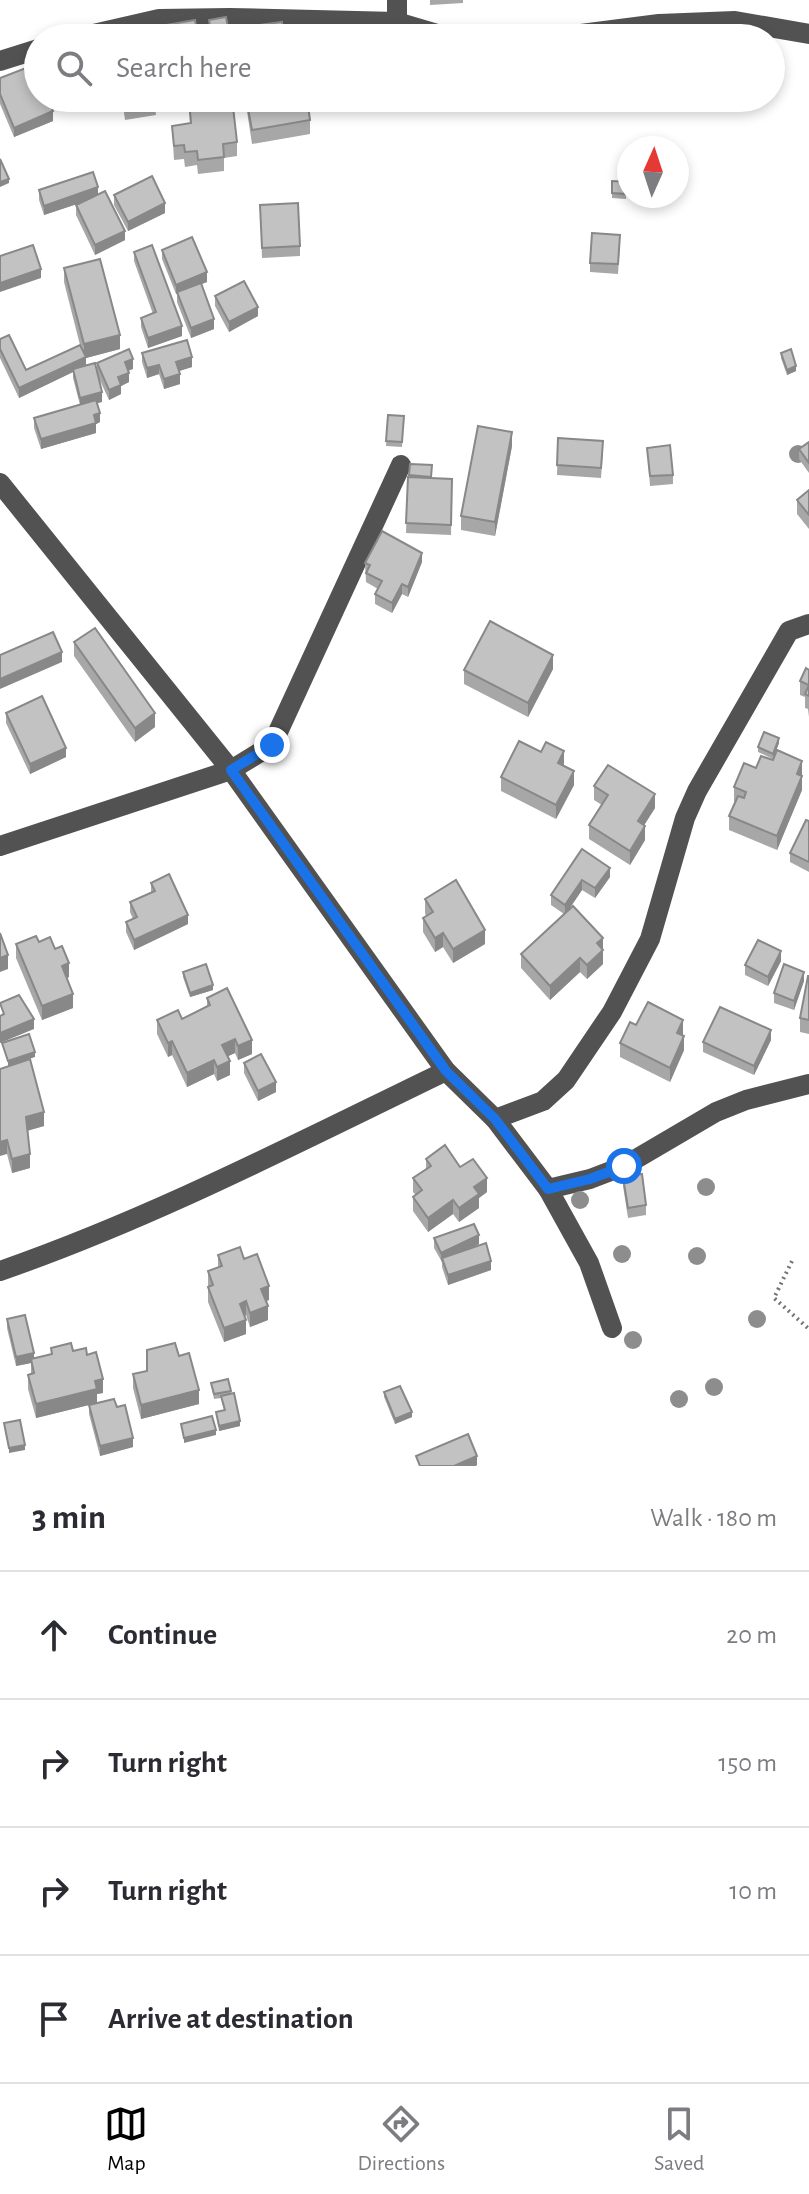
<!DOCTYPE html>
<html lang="en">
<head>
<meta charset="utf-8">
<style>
	body { margin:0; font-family:"Alegreya Sans",sans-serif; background:#f7f7f7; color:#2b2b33 }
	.compass { position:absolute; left:617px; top:136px; width:72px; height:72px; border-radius:50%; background:#fff; box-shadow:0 4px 12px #0003; rotate:3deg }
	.stop { position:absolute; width:24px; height:24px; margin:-18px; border:6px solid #1a73e8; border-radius:50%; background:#fff }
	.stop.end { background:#1a73e8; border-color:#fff; box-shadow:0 2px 8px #0008 }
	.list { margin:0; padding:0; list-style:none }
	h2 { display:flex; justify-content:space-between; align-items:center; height:104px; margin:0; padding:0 32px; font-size:34px }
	h2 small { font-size:26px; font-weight:400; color:#7c7c81 }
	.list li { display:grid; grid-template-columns:52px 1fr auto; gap:24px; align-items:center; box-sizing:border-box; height:128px; padding:0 32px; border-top:2px solid #e1e1e2 }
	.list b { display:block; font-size:30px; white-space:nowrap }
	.list em { font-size:26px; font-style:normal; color:#7c7c81 }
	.icon { flex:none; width:44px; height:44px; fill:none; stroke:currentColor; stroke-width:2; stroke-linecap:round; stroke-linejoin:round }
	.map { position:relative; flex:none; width:809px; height:1466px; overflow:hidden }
	.search { position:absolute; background:#fff; box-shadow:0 4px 12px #0003; left:24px; right:24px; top:24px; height:88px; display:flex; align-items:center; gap:20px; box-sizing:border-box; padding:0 28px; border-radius:44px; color:#7c7c81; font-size:30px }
	.sheet { height:616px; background:#fff }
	nav { display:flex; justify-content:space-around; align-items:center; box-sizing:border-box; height:112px; border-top:2px solid #e1e1e2; background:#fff; font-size:22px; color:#7c7c81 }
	nav a { display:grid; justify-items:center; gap:4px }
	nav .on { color:#000 }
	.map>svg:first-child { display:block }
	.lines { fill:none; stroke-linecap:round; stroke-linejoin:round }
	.path { stroke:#747474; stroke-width:4; stroke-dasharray:2 4; stroke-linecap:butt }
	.minor { stroke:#525252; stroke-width:20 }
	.tree { fill:#8d8d8d }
	.wall { fill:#a7a7a7 }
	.shaded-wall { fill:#888 }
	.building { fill:#c2c2c2; stroke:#888; stroke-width:2 }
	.route { stroke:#1a73e8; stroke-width:10 }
</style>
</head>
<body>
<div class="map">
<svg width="809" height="1466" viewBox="0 0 809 1466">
	<rect width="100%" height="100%" fill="#fff"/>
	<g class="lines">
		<!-- path -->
		<path class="path" d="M792,1261L774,1298L809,1329"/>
		<!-- minor -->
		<g class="minor">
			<path d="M397,0V22"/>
			<path d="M76,38L159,19L230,18L397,22L451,38"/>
			<path d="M550,38L659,24L735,21L809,34"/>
			<path d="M0,61L38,49"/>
			<path d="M0,483L231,770L446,1071L495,1119L548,1189L589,1263L612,1328"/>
			<path d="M0,846L231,770L272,745L401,465"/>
			<path d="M495,1119L543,1101L566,1080L612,1012L650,939L685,818L697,791L789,631L809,624"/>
			<path d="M548,1189L590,1179L624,1166L716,1112L746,1100L809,1084"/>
			<path d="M0,1271C153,1218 301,1141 446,1071"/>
		</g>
	</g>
	<!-- trees -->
	<g class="tree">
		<circle cx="798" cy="454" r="9"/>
		<circle cx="706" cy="1187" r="9"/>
		<circle cx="580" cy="1200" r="9"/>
		<circle cx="622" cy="1254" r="9"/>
		<circle cx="697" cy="1256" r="9"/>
		<circle cx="757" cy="1319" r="9"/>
		<circle cx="633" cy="1340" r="9"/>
		<circle cx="714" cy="1387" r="9"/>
		<circle cx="679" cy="1399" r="9"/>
	</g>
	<!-- wall -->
	<g class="wall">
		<path d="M430,0H463V3L430,5Z"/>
		<path d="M209,20L229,34V38H211Z"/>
		<path d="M0,78L37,95L53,121L14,137L0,104Z"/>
		<path d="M122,98H154L156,115L125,120Z"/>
		<path d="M177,98H194L178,101Z"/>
		<path d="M245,98H307L310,120V134L252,144Z"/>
		<path d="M189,100L237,142V156L224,158V171L198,174L197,165L185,167L184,159L174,160L172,126L190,124Z"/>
		<path d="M612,181L627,182L626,199L612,198Z"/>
		<path d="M39,190L98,194L125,240L95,255L76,215V205L80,203L44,215L39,200Z"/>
		<path d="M114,195L165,213L128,231L114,205Z"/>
		<path d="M260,205L300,246V256L262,258Z"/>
		<path d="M620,244L618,274L590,272V263Z"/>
		<path d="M162,250L207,282L201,284L214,329L191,338L177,302V294H176L162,259Z"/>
		<path d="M134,252L182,336L148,348L141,327V318L153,314L134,261Z"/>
		<path d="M64,268L120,349L86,358V366L97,371V363L133,369L128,370L129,382L121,386V394L109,400L97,374L102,402L97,403L100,422L96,424V433L41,449L34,428V418L80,405L73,378V372L19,398L0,358V339L26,370L80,345L64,282Z"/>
		<path d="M215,296L258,316L229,332L215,306Z"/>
		<path d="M142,353L192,367L179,371L180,384L164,389L159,374L147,378L142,362Z"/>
		<path d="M781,353L796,371L787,375L781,358Z"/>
		<path d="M388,415L404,416L402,447L386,446Z"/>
		<path d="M558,438L603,451L601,478L557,475Z"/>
		<path d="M809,442V473L799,459V449Z"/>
		<path d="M512,446L495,536L461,530V516Z"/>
		<path d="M647,448L673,475V484L650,486Z"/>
		<path d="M410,464L431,478L452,479L451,535L406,533L408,477H409Z"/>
		<path d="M809,490V529L797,514V500Z"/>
		<path d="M422,562L408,597L402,594L392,613L375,604V594L378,589L366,582L365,563Z"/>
		<path d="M74,642L155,727L135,742L74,656Z"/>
		<path d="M553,669L528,717L464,684V670Z"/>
		<path d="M809,670V717L808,709L805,708V697L800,695V681Z"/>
		<path d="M6,713L66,757L30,774L6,723Z"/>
		<path d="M779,743L773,759L758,752V747Z"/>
		<path d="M773,760L802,761V790L777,850L729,830V816L735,802L734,801V787Z"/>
		<path d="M564,766L574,785L556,819L501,791V777Z"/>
		<path d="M594,786L655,808L644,825L645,840L630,865L589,839V825L602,805L594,800Z"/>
		<path d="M809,821V872L790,862V853Z"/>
		<path d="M582,849L610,877L595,898L582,890L568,911L603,938V964L587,979L580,972L550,1000L521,968V954L564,914L551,905V895Z"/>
		<path d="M151,883L188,924L134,950L126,932V922L133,919L130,912V902L151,892Z"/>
		<path d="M425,899L485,944L453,963L443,947L435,952L423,932V918L426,916L425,913Z"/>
		<path d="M39,942L69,977L67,978L73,1008L42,1020L16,958V944Z"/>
		<path d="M781,961L768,986L745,975V965Z"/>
		<path d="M183,972L213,990L190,997L183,977Z"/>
		<path d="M809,976V1034L800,1032V1018Z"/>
		<path d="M804,981L794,1010L774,1003V993Z"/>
		<path d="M207,998L252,1054L238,1060L235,1053L228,1056L230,1075L217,1081L214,1074L187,1087L172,1055L168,1057L157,1034V1020L182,1019L207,1007Z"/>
		<path d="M636,1025L683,1034L684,1050L670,1082L620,1057V1043Z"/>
		<path d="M771,1040L754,1075L703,1052V1042Z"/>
		<path d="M244,1063L276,1092L258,1101L244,1073Z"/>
		<path d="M0,1069L44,1126L27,1131L30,1168L12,1173L7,1154Z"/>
		<path d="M426,1159L460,1167L487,1192L479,1198V1208L459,1222L453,1214L428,1232L413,1211V1197L416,1195L413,1192V1178L426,1169Z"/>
		<path d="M623,1177L646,1205V1215L628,1218L623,1186Z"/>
		<path d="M434,1238L479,1244L474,1247L491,1270L448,1285L442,1267V1262L434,1248Z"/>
		<path d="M218,1255L244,1259L269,1300L266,1301L268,1320L250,1327L246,1315L245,1316L246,1334L224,1342L208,1302V1271L218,1267Z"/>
		<path d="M7,1319L34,1358L51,1355V1348L87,1355L103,1393L97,1394V1403L117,1407L133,1447L100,1456L89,1414V1405L36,1418L28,1389V1375L31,1374V1363L16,1366L7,1328Z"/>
		<path d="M179,1356L199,1404L141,1419L133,1388V1374L147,1371Z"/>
		<path d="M211,1383L231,1391L240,1426L219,1431L216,1412L224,1410L221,1398L214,1399Z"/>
		<path d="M384,1392L412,1417L395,1424L384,1397Z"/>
	</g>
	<!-- shaded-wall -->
	<g class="shaded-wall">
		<path d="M53,111V121L14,137V128Z"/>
		<path d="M9,179V183L0,187V182Z"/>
		<path d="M98,187V197L44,215V206Z"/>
		<path d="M165,203V213L128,231V222Z"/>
		<path d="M125,231V240L95,255V245Z"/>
		<path d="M41,269V278L0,292V283Z"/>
		<path d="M207,272V282L176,294V285Z"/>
		<path d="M258,307V316L229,332V322Z"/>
		<path d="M214,319V329L191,338V328Z"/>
		<path d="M182,326V336L148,348V338Z"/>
		<path d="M120,335V349L86,358V366L73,369V372L19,398V388L84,358V344Z"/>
		<path d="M192,357V367L176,372V362Z"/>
		<path d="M133,359V369L125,372V362Z"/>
		<path d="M159,365V374L147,378V368Z"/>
		<path d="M796,366V371L787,375V370Z"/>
		<path d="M129,373V382L121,386V394L109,400V390L118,377Z"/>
		<path d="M180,374V384L164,389V379Z"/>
		<path d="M102,392V402L80,407V398Z"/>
		<path d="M100,413V422L96,424V433L41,449V439Z"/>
		<path d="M512,432V446L495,536V522Z"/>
		<path d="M422,553V562L408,597V587Z"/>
		<path d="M402,584V594L392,613V603Z"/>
		<path d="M62,652V662L0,689V679Z"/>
		<path d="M553,655V669L528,717V703Z"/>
		<path d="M155,713V727L135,742V728Z"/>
		<path d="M779,738V743L773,759V754Z"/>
		<path d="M66,748V757L30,774V764Z"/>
		<path d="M564,751V765L558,763Z"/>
		<path d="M802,761V790L777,850V836Z"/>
		<path d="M574,771V785L556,819V805Z"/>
		<path d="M655,794V808L638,835V821Z"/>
		<path d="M645,826V840L630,865V851Z"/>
		<path d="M610,868V877L595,898V888Z"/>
		<path d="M582,880V890L565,915V905Z"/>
		<path d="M188,915V924L134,950V940Z"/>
		<path d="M485,930V944L453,963V949Z"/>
		<path d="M443,933V947L435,952V938Z"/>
		<path d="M603,938V964L587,979V965L597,943Z"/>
		<path d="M781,951V961L768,986V977Z"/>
		<path d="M8,955V969L0,972V958Z"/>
		<path d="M580,958V972L550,1000V986Z"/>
		<path d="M69,963V977L62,980V966Z"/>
		<path d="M804,972V981L794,1010V1001Z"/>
		<path d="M213,985V990L190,997V993Z"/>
		<path d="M73,994V1008L42,1020V1006Z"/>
		<path d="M34,1019V1029L0,1043V1033Z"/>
		<path d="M683,1020V1034L677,1047V1033Z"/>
		<path d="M771,1030V1040L754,1075V1066Z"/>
		<path d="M684,1036V1050L670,1082V1068Z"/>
		<path d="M235,1039V1053L222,1059V1045Z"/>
		<path d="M252,1040V1054L238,1060V1046Z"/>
		<path d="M172,1041V1055L168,1057V1043Z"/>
		<path d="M35,1052V1057L8,1066V1061Z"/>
		<path d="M214,1060V1074L187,1087V1073Z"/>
		<path d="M230,1061V1075L217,1081V1067Z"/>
		<path d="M276,1082V1092L258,1101V1091Z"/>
		<path d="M44,1112V1126L26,1131V1117Z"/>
		<path d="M7,1140V1154L0,1156V1142Z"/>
		<path d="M30,1154V1168L12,1173V1159Z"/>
		<path d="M487,1178V1192L479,1198V1208L459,1222V1208L474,1187Z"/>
		<path d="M453,1200V1214L428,1232V1218Z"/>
		<path d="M479,1235V1244L443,1262L442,1258L441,1263V1253Z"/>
		<path d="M491,1261V1270L448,1285V1275Z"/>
		<path d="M269,1286V1300L261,1303V1289Z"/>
		<path d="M246,1301V1315L240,1318V1304Z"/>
		<path d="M268,1306V1320L250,1327V1313Z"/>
		<path d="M246,1320V1334L224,1342V1328Z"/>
		<path d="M34,1353V1362L31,1359V1363L16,1366V1357Z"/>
		<path d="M103,1379V1393L97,1394V1403L36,1418V1404L95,1381Z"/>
		<path d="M199,1390V1404L141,1419V1405Z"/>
		<path d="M412,1412V1417L395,1424V1419Z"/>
		<path d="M240,1421V1426L219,1431V1426Z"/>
		<path d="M216,1430V1435L184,1443V1438Z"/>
		<path d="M133,1438V1447L100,1456V1446Z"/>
		<path d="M25,1445V1450L9,1453V1448Z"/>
		<path d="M477,1456V1465L476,1466H454Z"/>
	</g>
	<!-- building -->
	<g class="building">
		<path d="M226,17L229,34L212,37L209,20Z"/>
		<path d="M195,20L198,38H168L166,25Z"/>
		<path d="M282,22L284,38H240L238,28Z"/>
		<path d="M132,26L135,38H101L100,34Z"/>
		<path d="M408,32L446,35V38H408Z"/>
		<path d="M26,68L37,95H38V98H48L53,111L14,128L0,94V78Z"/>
		<path d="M123,98H154L156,106L125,110Z"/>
		<path d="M210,98H232L237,142L223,144L224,157L198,160L197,151L185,152L184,145L174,146L172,126L191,123L189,100Z"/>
		<path d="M246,98H307L310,120L252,130Z"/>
		<path d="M0,159L9,179L0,182Z"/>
		<path d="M93,172L98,187L44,206L39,190Z"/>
		<path d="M152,176L165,203L128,222L114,195Z"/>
		<path d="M612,181L627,182L626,194L612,193Z"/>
		<path d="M105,191L125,231L95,245L76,205Z"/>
		<path d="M298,203L300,246L262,248L260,205Z"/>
		<path d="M592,233L620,235L618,264L590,263Z"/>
		<path d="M192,237L207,272L176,285L162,250Z"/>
		<path d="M33,245L41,269L0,283V256Z"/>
		<path d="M152,245L182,326L148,338L141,318L156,312L134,252Z"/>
		<path d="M100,259L120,335L84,344L64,268Z"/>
		<path d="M244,281L258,307L229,322L215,296Z"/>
		<path d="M201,283L214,319L191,328L177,292Z"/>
		<path d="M9,335L26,370L80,345L86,357L19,388L0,349V339Z"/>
		<path d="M187,340L192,357L176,362L180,374L164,379L159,365L147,368L142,353Z"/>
		<path d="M129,349L133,359L125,362L129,373L118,377L121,385L109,390L97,363Z"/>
		<path d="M791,349L796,366L787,370L781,353Z"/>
		<path d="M95,363L102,392L80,398L73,369Z"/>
		<path d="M96,400L100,413L94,415L96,423L41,439L34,418Z"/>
		<path d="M388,415L404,416L402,442L386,441Z"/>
		<path d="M478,426L512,432L495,522L461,516Z"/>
		<path d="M558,438L603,441L601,468L557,465Z"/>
		<path d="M809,442V463L799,449Z"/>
		<path d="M670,445L673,475L650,476L647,448Z"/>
		<path d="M410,464L432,465L431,477L409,475Z"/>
		<path d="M408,477L452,479L451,525L406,523Z"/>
		<path d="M809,490V515L797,500Z"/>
		<path d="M382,531L422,553L408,587L402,584L392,603L375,594L382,581L366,573L370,565L365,563Z"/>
		<path d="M490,621L553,655L528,703L464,670Z"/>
		<path d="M95,628L155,713L135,728L74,642Z"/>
		<path d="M53,632L62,652L0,679V655Z"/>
		<path d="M806,668L809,670V696L805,694L809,685L800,681Z"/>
		<path d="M42,696L66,748L30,764L6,713Z"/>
		<path d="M764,732L779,738L773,754L758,747Z"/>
		<path d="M519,741L541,752L546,742L564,751L558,763L574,771L556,805L501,777Z"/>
		<path d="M777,750L802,761L797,774L802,776L777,836L729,816L738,796L744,798L746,792L734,787L744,763L756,768L761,756L773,760Z"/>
		<path d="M608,765L655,794L638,821L645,826L630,851L589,825L608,795L594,786Z"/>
		<path d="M806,820L809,821V862L790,853Z"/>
		<path d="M582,849L610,868L595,888L582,880L565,905L551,895Z"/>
		<path d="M169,874L188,915L134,940L126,922L137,917L130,902L155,891L151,883Z"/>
		<path d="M456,880L485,930L453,949L443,933L435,938L423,918L433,912L425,899Z"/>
		<path d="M573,906L603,938L597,943L603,950L587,965L580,958L550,986L521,954Z"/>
		<path d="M0,933L8,955L0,958Z"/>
		<path d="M36,936L39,942L50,937L55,949L62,946L69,963L62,966L73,994L42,1006L16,944Z"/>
		<path d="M758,940L781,951L768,977L745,965Z"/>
		<path d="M206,964L213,985L190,993L183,972Z"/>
		<path d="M784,964L804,972L794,1001L774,993Z"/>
		<path d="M808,976H809V1020L800,1018Z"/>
		<path d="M227,988L252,1040L238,1046L235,1039L222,1045L230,1061L217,1067L214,1060L187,1073L172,1041L168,1043L157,1020L178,1010L182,1019L210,1005L207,998Z"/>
		<path d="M19,995L34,1019L0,1033V1016L4,1014L0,1003Z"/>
		<path d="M648,1002L683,1020L677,1033L684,1036L670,1068L620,1043L630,1022L636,1025Z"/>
		<path d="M720,1007L771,1030L754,1066L703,1042Z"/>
		<path d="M29,1034L35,1052L8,1061L2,1043Z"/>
		<path d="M261,1054L276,1082L258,1091L244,1063Z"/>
		<path d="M30,1059L44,1112L26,1117L30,1154L12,1159L7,1140L0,1142V1069Z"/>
		<path d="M445,1145L460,1167L473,1159L487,1178L474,1187L479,1194L459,1208L453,1200L428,1218L413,1197L422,1190L413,1178L431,1166L426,1159Z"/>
		<path d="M642,1174L646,1205L628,1208L623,1177Z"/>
		<path d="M474,1224L479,1235L441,1253L434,1238Z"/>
		<path d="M486,1243L491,1261L448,1275L442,1258Z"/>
		<path d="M240,1247L244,1259L257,1254L269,1286L261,1289L268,1306L250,1313L246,1301L240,1304L246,1320L224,1328L208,1287L213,1285L208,1271L222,1266L218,1255Z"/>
		<path d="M25,1315L34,1353L16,1357L7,1319Z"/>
		<path d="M71,1343L73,1351L86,1348L87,1355L96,1352L103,1379L95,1381L97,1389L36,1404L28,1375L34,1373L31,1359L52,1354L51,1348Z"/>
		<path d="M175,1343L179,1356L189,1353L199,1390L141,1405L133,1374L147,1371V1350Z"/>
		<path d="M228,1379L231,1391L214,1394L211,1383Z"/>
		<path d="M400,1386L412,1412L395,1419L384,1392Z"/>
		<path d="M234,1393L240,1421L219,1426L216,1412L225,1410L221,1396Z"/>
		<path d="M114,1399L117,1407L125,1405L133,1438L100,1446L89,1405Z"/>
		<path d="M212,1416L216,1430L184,1438L181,1424Z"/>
		<path d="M20,1420L25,1445L9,1448L4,1423Z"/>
		<path d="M468,1434L477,1456L454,1466H420L416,1456Z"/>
	</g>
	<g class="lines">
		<!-- route -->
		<path class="route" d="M272,745L231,770L446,1071L495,1119L548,1189L590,1179L624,1166"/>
	</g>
</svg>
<svg class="compass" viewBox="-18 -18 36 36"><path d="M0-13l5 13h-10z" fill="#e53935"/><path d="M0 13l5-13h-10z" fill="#7c7c81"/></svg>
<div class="stop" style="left:624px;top:1166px"></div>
<div class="stop end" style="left:272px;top:745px"></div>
<div class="search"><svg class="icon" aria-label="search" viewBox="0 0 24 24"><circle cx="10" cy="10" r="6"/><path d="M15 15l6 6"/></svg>Search here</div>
</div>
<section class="sheet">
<h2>3 min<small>Walk · 180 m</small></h2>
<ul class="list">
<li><svg class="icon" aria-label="ahead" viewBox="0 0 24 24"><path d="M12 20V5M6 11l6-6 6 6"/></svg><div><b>Continue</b></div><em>20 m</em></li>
<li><svg class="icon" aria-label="right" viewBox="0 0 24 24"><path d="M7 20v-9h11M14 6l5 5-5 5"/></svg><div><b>Turn right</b></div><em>150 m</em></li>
<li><svg class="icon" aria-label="right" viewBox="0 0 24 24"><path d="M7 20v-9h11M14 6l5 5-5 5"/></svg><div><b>Turn right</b></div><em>10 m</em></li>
<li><svg class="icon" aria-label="arrive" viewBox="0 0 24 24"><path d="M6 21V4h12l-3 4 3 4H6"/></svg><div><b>Arrive at destination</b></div></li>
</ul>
</section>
<nav>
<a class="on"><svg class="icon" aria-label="map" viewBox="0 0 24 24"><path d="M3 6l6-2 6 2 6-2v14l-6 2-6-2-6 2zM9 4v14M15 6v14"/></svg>Map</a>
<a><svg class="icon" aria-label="directions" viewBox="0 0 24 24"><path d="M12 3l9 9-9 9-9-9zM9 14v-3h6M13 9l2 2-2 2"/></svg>Directions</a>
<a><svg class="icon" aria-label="saved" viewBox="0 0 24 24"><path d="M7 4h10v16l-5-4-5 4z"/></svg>Saved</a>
</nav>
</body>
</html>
